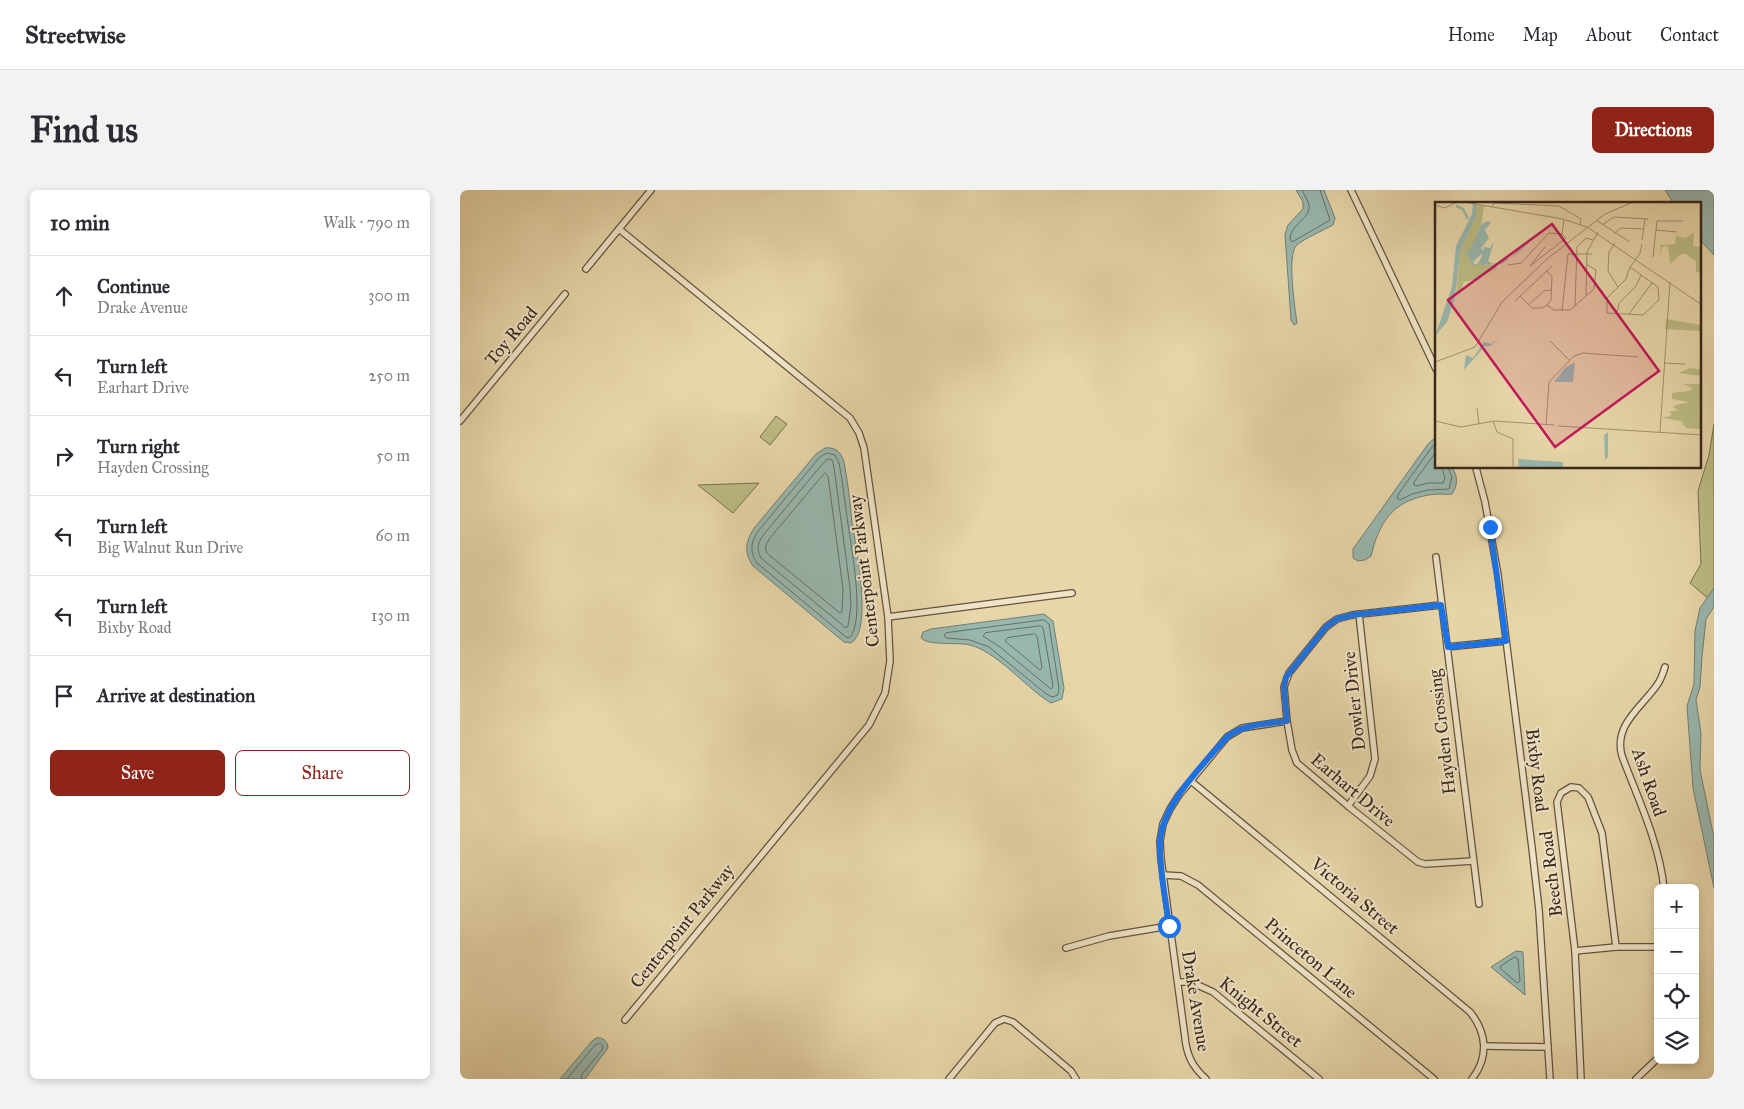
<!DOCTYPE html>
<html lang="en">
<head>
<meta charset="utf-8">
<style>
	body { margin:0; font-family:"IM FELL Great Primer",serif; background:#f2f2f3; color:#2b2b33 }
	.controls { position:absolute; right:15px; bottom:15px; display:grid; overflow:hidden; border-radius:8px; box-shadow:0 2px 8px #0003 }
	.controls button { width:45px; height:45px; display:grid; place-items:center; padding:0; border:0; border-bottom:1px solid #e1e1e2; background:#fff; color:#2b2b33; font:25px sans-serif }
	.stop { position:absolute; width:15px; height:15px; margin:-11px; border:4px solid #1a73e8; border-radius:50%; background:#fff }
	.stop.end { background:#1a73e8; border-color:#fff; box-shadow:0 1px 5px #0008 }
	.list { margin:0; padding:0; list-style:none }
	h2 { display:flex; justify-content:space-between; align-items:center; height:65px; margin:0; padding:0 20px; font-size:21px }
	h2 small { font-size:16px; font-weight:400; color:#7c7c81 }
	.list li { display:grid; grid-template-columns:32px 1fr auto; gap:15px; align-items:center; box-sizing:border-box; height:80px; padding:0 20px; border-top:1px solid #e1e1e2 }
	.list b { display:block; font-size:19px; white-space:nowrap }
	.list p { margin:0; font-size:16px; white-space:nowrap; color:#7c7c81 }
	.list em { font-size:16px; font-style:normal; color:#7c7c81 }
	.actions { display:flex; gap:10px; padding:15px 20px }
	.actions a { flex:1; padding:11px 0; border:1px solid #8f2418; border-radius:8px; text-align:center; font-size:18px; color:#8f2418 }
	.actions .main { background:#8f2418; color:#fff }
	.icon { flex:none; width:28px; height:28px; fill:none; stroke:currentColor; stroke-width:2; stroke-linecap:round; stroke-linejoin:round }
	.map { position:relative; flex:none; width:1254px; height:889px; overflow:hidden; border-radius:8px }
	header { display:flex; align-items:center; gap:30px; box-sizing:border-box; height:70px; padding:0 25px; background:#fff; border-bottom:1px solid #e1e1e2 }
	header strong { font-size:24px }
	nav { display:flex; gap:28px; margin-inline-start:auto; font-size:18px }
	.intro { display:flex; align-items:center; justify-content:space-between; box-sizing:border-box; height:120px; padding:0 30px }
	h1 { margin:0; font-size:35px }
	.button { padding:12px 22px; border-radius:8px; background:#8f2418; color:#fff; font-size:18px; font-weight:700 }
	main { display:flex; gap:30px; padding:0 30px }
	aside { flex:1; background:#fff; border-radius:8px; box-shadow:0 2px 8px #0003 }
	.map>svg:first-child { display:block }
	.green { fill:#bcbc84; stroke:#7a7150 }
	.water { fill:#98b8af; stroke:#727e74 }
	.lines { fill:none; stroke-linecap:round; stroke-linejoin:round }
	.shore { stroke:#686f66; stroke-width:1 }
	.minor-casing { stroke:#64523f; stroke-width:8 }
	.minor { stroke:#efe4c7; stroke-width:5.5 }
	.route { stroke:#1a73e8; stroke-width:6 }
	.labels { text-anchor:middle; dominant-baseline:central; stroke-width:4; stroke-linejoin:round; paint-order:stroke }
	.street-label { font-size:18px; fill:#38261c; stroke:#efe4c7 }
	.inset-river { fill:none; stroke:#98b8af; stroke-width:2.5 }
	.inset-road { fill:none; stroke:#a19071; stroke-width:1 }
	.view { fill:#c2185b; fill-opacity:0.15; stroke:#c2185b; stroke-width:2.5 }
	.inset-edge { fill:none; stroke:#38261c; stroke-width:2.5 }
</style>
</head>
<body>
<header>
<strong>Streetwise</strong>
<nav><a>Home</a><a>Map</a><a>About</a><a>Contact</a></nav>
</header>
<div class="intro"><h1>Find us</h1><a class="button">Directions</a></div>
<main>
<aside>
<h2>10 min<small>Walk · 790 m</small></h2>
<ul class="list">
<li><svg class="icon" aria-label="ahead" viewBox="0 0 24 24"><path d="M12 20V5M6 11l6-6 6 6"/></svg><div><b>Continue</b><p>Drake Avenue</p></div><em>300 m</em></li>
<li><svg class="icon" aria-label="left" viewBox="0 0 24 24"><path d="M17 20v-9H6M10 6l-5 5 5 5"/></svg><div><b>Turn left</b><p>Earhart Drive</p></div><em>250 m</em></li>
<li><svg class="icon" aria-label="right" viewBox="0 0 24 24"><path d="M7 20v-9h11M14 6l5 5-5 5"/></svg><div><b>Turn right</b><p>Hayden Crossing</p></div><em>50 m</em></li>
<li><svg class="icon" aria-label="left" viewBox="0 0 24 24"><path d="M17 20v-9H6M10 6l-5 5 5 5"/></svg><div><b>Turn left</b><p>Big Walnut Run Drive</p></div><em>60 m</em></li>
<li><svg class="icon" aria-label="left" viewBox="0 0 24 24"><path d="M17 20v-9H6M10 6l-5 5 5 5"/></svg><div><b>Turn left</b><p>Bixby Road</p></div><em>130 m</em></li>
<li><svg class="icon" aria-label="arrive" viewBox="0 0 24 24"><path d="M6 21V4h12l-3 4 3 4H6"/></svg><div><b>Arrive at destination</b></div></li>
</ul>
<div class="actions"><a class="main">Save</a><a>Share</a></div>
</aside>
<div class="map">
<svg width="1254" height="889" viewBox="0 0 1254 889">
	<rect width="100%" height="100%" fill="#e7d6a9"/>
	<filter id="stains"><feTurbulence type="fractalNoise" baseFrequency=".004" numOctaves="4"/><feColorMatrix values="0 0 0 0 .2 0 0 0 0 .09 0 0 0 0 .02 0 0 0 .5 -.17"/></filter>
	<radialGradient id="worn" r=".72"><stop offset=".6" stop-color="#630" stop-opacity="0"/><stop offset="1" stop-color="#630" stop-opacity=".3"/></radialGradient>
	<!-- green -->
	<g class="green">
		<path d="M316,226L327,234L310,255L300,247Z"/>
		<path d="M1254,234V404L1250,410L1230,393L1241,374L1238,301L1249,265Z"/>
		<path d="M299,293L273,323L238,295Z"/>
	</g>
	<!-- water -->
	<g class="water">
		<path d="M836,0H864L875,28L873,35C864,40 841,50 836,56C827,66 835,119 837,133L834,135L831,130L825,44L828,35L843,19V12Z"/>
		<path d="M1205,0H1254V65L1240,50V14H1214Z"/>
		<path d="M976,247V278H992C998,286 998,295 992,304C984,305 977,303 969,305C932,311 919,333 911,366L905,370L898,371L893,368V359L968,254Z"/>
		<path d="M365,258C376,257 381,262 384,272C388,292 390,313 392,333C396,355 413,441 391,453L384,452L293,376C283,362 286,350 295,337L356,264Z"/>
		<path d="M1254,398V417L1246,429L1242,467L1240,497L1236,510L1241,543L1240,580L1254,648V698L1233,598L1227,516L1234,494L1235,441L1240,418Z"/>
		<path d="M584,424L593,431L604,498L602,509L591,513L582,507C562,492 534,461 510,455C499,452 468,456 461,448L463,442L471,439Z"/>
		<path d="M1056,761L1063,762L1065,805L1031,777Z"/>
		<path d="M136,848C142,847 148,851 148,858L125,889H100L132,851Z"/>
	</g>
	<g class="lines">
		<!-- shore -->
		<g class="shore">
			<path d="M842,0C844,5 848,10 849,15C851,29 831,33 830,49L832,52L870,30L860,0"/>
			<path d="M976,253L972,257L939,303L937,308L940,310L952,304L968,300L989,299L992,287L988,278"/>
			<path d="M976,262L954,292V295L957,296L968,293H983L985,288L982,278"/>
			<path d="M367,263L375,265L379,273C383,293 385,314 388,334C391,356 406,433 389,448L386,447L297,373C289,361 291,351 299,340L359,268Z"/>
			<path d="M368,269L372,270L374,277L390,398L391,416L388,436L386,438L301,368C296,359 298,352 304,344L359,278Z"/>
			<path d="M365,283L368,286L383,399L382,422L380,423L309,365C303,360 306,354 310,348Z"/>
			<path d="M584,430L589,434L599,498L598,505L592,507L585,503L529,457L510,450L486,448L484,445L486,443Z"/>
			<path d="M581,436L583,438L593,496L591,499L540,457L523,446L525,443Z"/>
			<path d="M575,444L577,446L582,478L580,480L545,451L547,448Z"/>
			<path d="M1055,767L1058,769L1060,791L1057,793L1040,778L1041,776Z"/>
			<path d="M107,889L135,855L140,853L143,856L142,860L122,884L121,889"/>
		</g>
		<defs>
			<g id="minor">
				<path d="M891,0L976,179"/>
				<path d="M159,39L390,228L399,243L404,258L428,427L430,471L425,503L409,535L165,830"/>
				<path d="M126,79L191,0"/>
				<path d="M0,231L105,104"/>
				<path d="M1016,278L1025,312L1038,385L1072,658L1079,720L1090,889"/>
				<path d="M976,367L1019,714"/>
				<path d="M981,415L892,425L877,429L866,437L829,483L824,497L827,531L832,560L837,573L888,616L958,672L965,674L1013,671"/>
				<path d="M428,427L612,403"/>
				<path d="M987,457L1046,451"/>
				<path d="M731,591L1010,822C1027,843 1029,867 1012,889"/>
				<path d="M888,616L910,586L915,569L899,424"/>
				<path d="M703,685L721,686L738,695L974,889"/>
				<path d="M1204,698C1199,652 1178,609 1162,566C1153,535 1182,517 1197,495C1201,490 1203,483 1205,477"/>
				<path d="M606,758L649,746L709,736"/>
				<path d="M1115,761L1156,757H1198"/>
				<path d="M718,792H731L753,802L859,889"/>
				<path d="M1024,856L1088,857"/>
				<path d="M489,889L535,833L544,829L553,832L611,881L616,889"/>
				<path d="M746,889C735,879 729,870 726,855L701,669L700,651L703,634L710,619L719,605L767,547L782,538L827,531"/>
				<path d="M1121,889L1115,761L1097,612L1101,603L1111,597L1119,598L1128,607L1142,643L1156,757"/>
				<path d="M1176,889L1198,868"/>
			</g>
		</defs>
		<!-- minor casing -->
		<use href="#minor" class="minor-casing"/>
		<!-- minor -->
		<use href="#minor" class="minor"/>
	</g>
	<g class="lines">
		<!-- route -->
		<path class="route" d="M709,736C706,710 699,679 700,652C702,614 743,575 767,547C784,534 806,534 827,531L824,498L826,487L866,437L877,429L892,425L981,415L988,457L1046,451L1030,337"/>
	</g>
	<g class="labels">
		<!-- street labels -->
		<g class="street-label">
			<text transform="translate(51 146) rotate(-50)">Toy Road</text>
			<text transform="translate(404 381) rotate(-97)">Centerpoint Parkway</text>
			<text transform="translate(894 511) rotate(-96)">Dowler Drive</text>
			<text transform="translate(982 542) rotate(-97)">Hayden Crossing</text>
			<text transform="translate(1077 580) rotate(83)">Bixby Road</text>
			<text transform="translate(1189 592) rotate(71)">Ash Road</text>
			<text transform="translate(893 600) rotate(40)">Earhart Drive</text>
			<text transform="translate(1091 684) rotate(-97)">Beech Road</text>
			<text transform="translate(895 706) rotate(40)">Victoria Street</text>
			<text transform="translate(222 736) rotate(-51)">Centerpoint Parkway</text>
			<text transform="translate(851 768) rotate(40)">Princeton Lane</text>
			<text transform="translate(736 811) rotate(81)">Drake Avenue</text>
			<text transform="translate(801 822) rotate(39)">Knight Street</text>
		</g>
	</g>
	<!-- overview -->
	<g transform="translate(975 12)">
		<rect width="266" height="266" fill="#e7d6a9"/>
		<path d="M41,3L49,4L46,25L33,55L37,62L62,63L61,67L39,78L29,80L26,89L21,91L25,50L41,14ZM259,30L258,44L266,45V71L261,70V59L251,52H246L235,62L233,44L227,45L224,56L226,43L240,42L241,34L251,36ZM231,117L265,123V129L230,127ZM255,166L266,168V174L244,171ZM266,179V227L251,226L246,219L227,216L237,213L234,210L243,208L238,205L241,203L254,200L237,197V191L254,189L258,186L248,182H264Z" fill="#bcbc84"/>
		<path d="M38,0H41V14L25,50L20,95L12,120L0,134L17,85L21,44L37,12ZM53,19L56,21L50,28L54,36L46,46L48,49L49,45L55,46L59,40L53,59L58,62L75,56L95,37L105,30L85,49L67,62L42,63L47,54L46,52L38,60L41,63L37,62L30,48L34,50L47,22ZM65,136L55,144H50L29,168L31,153L38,156L49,140L56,142ZM140,160L138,180H119L130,166ZM173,230V255L170,258L169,233ZM83,257L128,260V266L84,265Z" fill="#98b8af"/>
		<path class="inset-river" d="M21,4L28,7L33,17"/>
		<path class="inset-road" d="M28,0L128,17L152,25L267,103M0,3L10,6L22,0M57,5L59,1L124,4L146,17L145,22M161,18L195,40M167,23L179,15L213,17M221,28L242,30M127,32L129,17M179,32L186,26L209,27M207,38L210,17M180,41L174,50L173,69L183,85M110,45L95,64L131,36L127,32M133,52H157M218,55L222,19H248M73,63L86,61L114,31L127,32M195,65L223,85L224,98L208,113L172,111V96L191,77L194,67L205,51L207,42M151,93L152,50L163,30M85,94L97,106H107L112,103L116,98L117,75L112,69M80,99L117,64M93,103L109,89L116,88M112,103L119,108H135L159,87L161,68L151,62M140,104L142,45L151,36L158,38M127,109L133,52M182,112L184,101L201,84L206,73M194,112L217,81M115,139L134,158M0,160L40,145L67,100L112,57L170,12L198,0M229,161L250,162M42,206L44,222M0,219L26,225L59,219L119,223M58,219L62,230L78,237V264M111,223L114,180L139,154L148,151L203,155M123,224L267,233M225,230L235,80"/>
		<path class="view" d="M117,22L224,169L120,245L13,98Z"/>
		<rect width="266" height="266" class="inset-edge"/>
	</g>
	<rect width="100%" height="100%" filter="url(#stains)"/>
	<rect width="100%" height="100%" fill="url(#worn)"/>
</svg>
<div class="controls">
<button>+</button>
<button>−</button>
<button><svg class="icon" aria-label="locate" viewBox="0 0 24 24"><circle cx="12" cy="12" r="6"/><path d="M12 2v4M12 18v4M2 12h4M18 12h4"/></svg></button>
<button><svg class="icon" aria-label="layers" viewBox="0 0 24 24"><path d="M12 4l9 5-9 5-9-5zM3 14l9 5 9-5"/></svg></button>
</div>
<div class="stop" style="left:709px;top:736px"></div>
<div class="stop end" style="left:1030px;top:337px"></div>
</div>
</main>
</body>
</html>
